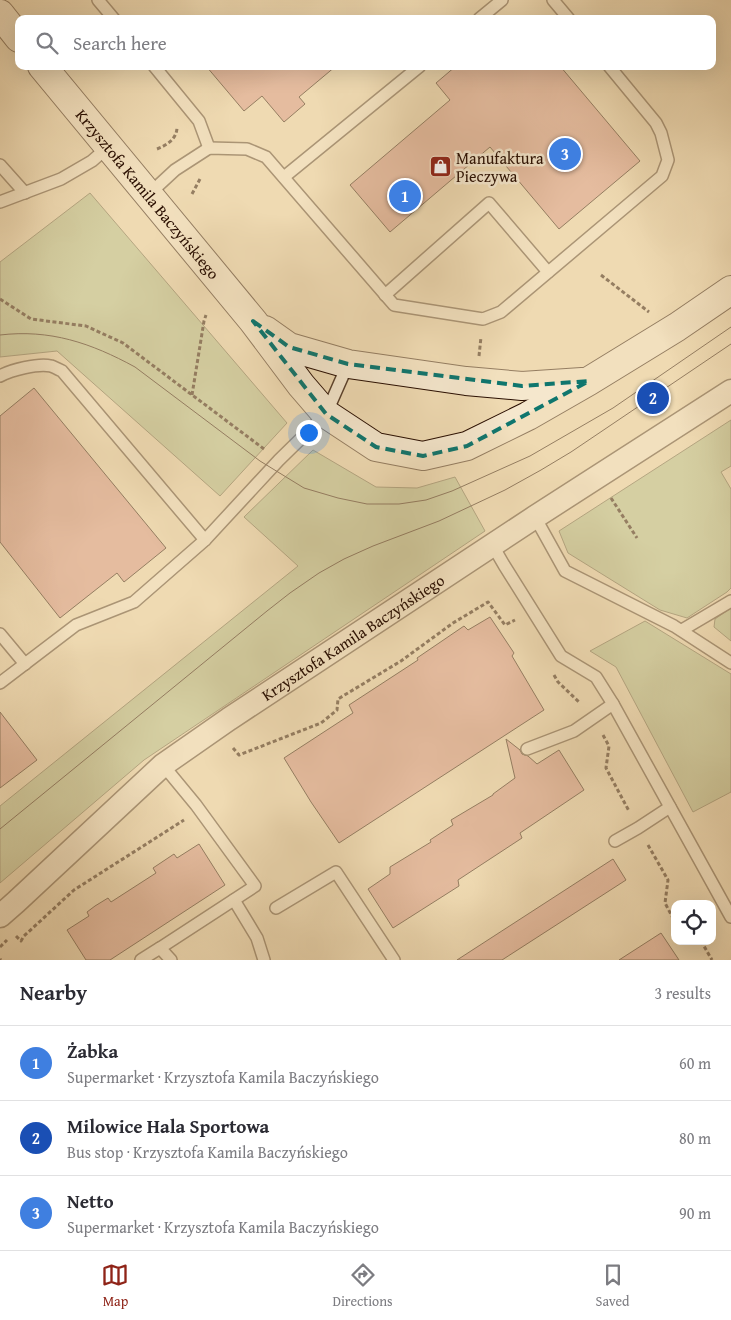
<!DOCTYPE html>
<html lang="en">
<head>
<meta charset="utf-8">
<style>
	body { margin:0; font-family:"Gentium Book Plus",serif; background:#f7f7f7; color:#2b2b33 }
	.controls { position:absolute; right:15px; bottom:15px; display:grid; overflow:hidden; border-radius:10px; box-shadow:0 5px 20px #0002 }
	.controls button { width:45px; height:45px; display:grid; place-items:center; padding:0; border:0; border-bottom:1px solid #e1e1e2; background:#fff; color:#2b2b33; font:25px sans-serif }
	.you { position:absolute; left:308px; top:432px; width:18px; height:18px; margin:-12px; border:4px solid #fff; border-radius:50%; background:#1a73e8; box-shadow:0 0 0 8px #1a73e833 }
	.badge { display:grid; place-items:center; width:32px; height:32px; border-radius:50%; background:#8f2418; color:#fff; font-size:16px; font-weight:700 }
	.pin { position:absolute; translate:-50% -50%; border:2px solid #fff; box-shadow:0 1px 5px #0006 }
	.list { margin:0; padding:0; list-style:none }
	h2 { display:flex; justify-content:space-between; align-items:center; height:65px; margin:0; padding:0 20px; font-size:21px }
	h2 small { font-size:16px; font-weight:400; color:#7c7c81 }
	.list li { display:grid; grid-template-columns:32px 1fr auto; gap:15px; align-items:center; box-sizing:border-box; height:75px; padding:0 20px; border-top:1px solid #e1e1e2 }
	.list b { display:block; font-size:19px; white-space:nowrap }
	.list p { margin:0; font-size:16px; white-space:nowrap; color:#7c7c81 }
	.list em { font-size:16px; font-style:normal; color:#7c7c81 }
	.icon { flex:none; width:28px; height:28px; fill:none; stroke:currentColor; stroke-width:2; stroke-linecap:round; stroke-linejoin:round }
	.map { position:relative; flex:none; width:731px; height:960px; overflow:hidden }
	.search { position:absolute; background:#fff; box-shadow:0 5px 20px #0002; left:15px; right:15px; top:15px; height:55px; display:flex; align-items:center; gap:12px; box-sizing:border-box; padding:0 18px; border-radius:10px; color:#7c7c81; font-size:19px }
	.sheet { height:290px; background:#fff }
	nav { display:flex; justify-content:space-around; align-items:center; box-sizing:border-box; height:70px; border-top:1px solid #e1e1e2; background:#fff; font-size:14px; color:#7c7c81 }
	nav a { display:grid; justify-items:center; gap:2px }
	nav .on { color:#8f2418 }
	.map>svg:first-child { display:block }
	.green { fill:#b6c08e; stroke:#706747 }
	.building { fill:#d99887; stroke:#290e00 }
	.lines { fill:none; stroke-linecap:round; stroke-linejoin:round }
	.lane-casing { stroke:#5a412c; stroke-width:14 }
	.street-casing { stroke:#5a412c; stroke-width:25 }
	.secondary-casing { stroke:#290e00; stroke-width:30 }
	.path { stroke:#290e00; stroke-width:3; stroke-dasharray:4 2.5; stroke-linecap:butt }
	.lane { stroke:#f5e7cd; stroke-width:11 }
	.street { stroke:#f5e7cd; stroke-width:22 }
	.secondary { stroke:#f5e7cd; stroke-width:28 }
	.tram { stroke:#290e00; stroke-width:1 }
	.marked { fill:none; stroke:#0f766e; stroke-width:4; stroke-dasharray:10 6; stroke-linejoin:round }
	.labels { text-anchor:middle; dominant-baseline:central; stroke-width:5; stroke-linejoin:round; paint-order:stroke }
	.poi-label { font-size:16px; fill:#290e00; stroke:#f5e7cd; text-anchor:start }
	.street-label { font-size:16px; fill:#290e00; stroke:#f5e7cd }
</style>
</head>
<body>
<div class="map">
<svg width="731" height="960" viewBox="0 0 731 960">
	<rect width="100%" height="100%" fill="#efdab2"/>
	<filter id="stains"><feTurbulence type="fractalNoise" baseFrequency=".004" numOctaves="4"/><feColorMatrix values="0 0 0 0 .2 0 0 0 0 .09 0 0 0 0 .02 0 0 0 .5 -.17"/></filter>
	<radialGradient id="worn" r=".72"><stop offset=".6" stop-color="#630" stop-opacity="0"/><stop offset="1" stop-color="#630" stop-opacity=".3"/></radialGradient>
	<!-- green -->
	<g class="green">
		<path d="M90,193L287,423L220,496L57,351L0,357V262Z"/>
		<path d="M731,420V466L721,472L731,489V588L727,592L687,618L660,610L568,553L559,531Z"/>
		<path d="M313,450L376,487L417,488L455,477L485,531L144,760L0,883V806L298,566L244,517Z"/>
		<path d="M731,608V641L714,627L715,619Z"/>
		<path d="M645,621L731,674V792L693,812L616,667L590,651Z"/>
	</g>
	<!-- building -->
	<g class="building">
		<path d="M206,66H336L299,97L305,104L284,122L262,96L244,111Z"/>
		<path d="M456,66H560L640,161L559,229L490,147L390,232L350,185L450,100L436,83Z"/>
		<path d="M34,388L166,548L124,582L117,573L60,618L0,542V416Z"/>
		<path d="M490,617L514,653L512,656L544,710L339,843L311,802L284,758L353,713L349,705L418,660L417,658L464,626L468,630Z"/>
		<path d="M0,712L37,760L0,788Z"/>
		<path d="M506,739L520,750L522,754L528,756L537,764L559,750L584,790L520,833L522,838L458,880L459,886L393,928L368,889L390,874V867L431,842L430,840L453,825L451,820L493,795V794L515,778Z"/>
		<path d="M199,844L225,885L110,960H86L67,930L89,916L87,912L95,906L108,898L111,902L156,873L153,868L174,854L177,858Z"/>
		<path d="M613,859L626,880L502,960H457Z"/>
		<path d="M661,933L679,960H619Z"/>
	</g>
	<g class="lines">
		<defs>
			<g id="lane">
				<path d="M98,0L114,19"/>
				<path d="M553,0L569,19"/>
				<path d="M479,19L502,0"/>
				<path d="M154,66L199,121L209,148"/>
				<path d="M0,165L25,193"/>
				<path d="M284,177L420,66"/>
				<path d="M148,195L175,170L209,148L247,149L266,157L394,305L483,319L501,312L662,176L668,160L661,133L656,123L609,66"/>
				<path d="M0,202L61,179L92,161L108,147"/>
				<path d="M385,295L489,203L548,272"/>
				<path d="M0,376C11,370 38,363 51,366C54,367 58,369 62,371L205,540"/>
				<path d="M535,517L565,571L674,626L731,663"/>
				<path d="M493,546L504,565L561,656L596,677L613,704L731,917"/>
				<path d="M682,630L731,601"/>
				<path d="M0,634L25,664"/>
				<path d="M0,683L76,625L134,602L205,540L279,460L326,414L348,364"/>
				<path d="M527,749L574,731L613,704"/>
				<path d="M163,765L196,805L255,886L160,948L171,960"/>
				<path d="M615,841L638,828L670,807"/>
				<path d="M234,900L257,938L264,960"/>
				<path d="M276,908L336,872L394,960"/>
				<path d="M141,960L160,948"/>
			</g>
			<g id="street">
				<path id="s1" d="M0,916L16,902L163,765L229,719L535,517L731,391"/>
			</g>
			<g id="secondary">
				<path d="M0,14L19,38"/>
				<path id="s2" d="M42,66L253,321L301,385L326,414L376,447L423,456L467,446L528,416L589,381L677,327L731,290"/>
				<path d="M265,330L289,347L348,364L466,381L522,386L582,382"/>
			</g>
		</defs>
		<!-- lane casing -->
		<use href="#lane" class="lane-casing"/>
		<!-- street casing -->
		<use href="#street" class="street-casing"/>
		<!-- secondary casing -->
		<use href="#secondary" class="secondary-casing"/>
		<!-- path -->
		<g class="path">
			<path d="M157,149C167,145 177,139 177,127"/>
			<path d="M192,194L200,179"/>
			<path d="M601,275L649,312"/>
			<path d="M0,299L31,319L86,326L123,343L264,449"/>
			<path d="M479,356L481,337"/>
			<path d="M192,395L204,321L206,315"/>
			<path d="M611,498L637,538"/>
			<path d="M554,675L558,682L580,703"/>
			<path d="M603,735L609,746L606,768L629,811"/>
			<path d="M233,748L239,755L321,723L337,710L338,699L401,661L453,623L488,602L505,625L515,620"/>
			<path d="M648,845L668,880L665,903L675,922"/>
			<path d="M16,936L21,941L24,936L74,890L184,820"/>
			<path d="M701,941L712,960"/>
			<path d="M0,947L7,940"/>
			<path d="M0,959L1,960"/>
		</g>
		<!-- lane -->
		<use href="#lane" class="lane"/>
		<!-- street -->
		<use href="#street" class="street"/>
		<!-- secondary -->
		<use href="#secondary" class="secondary"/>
		<!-- tram -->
		<g class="tram">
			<path d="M0,335C50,329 91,343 135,367L260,461L304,488L338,498L367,504H399L426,500L452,491L530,456L613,408L731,327"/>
			<path d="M0,829L267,611L290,593L319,573L344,559L373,546L439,521L505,490L541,470L571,452L731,344"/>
		</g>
	</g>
	<!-- marked area -->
	<path d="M0 0H731V960H0ZM253,321L289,347L348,364L522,386L589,381L467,446L423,456L376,447L326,414Z" fill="#efdab2" fill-opacity=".55" fill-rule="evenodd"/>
	<path class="marked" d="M253,321L289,347L348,364L522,386L589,381L467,446L423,456L376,447L326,414Z"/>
	<!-- icons -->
	<defs>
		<symbol id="shop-square" viewBox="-11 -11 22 22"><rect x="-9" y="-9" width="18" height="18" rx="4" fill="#8f2418" stroke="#f5e7cd"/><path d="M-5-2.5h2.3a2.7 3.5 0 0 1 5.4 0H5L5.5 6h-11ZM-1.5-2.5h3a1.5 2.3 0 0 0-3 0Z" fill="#fff"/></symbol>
	</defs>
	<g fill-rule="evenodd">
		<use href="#shop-square" x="428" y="154" width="25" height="25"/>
	</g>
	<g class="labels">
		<!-- poi labels -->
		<g class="poi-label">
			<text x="456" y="158">Manufaktura<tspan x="456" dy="18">Pieczywa</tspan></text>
		</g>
		<!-- street labels -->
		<g class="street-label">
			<text stroke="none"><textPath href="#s2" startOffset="166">Krzysztofa Kamila Baczyńskiego</textPath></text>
			<text stroke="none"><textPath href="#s1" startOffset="451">Krzysztofa Kamila Baczyńskiego</textPath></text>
		</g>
	</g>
	<rect width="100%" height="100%" filter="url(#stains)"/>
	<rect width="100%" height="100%" fill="url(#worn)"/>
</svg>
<div class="controls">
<button><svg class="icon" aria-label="locate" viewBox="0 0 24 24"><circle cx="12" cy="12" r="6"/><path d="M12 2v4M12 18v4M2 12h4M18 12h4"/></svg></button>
</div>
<div class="you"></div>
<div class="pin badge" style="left:405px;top:196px;background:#3f7fe0">1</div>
<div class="pin badge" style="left:653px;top:398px;background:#1a4fb4">2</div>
<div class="pin badge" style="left:565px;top:154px;background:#3f7fe0">3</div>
<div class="search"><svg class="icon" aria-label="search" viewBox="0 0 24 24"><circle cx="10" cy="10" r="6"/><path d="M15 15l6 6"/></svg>Search here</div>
</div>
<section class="sheet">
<h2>Nearby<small>3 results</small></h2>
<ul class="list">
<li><span class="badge" style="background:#3f7fe0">1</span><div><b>Żabka</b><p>Supermarket · Krzysztofa Kamila Baczyńskiego</p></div><em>60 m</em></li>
<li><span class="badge" style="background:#1a4fb4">2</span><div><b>Milowice Hala Sportowa</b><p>Bus stop · Krzysztofa Kamila Baczyńskiego</p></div><em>80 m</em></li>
<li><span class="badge" style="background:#3f7fe0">3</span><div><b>Netto</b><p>Supermarket · Krzysztofa Kamila Baczyńskiego</p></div><em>90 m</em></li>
</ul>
</section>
<nav>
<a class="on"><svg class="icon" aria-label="map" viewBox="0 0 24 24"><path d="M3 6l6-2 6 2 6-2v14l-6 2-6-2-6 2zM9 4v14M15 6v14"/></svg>Map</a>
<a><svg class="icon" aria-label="directions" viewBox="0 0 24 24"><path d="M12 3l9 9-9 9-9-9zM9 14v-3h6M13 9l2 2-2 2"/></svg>Directions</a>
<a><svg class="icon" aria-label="saved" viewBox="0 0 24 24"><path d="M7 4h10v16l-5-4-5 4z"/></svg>Saved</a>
</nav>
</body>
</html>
